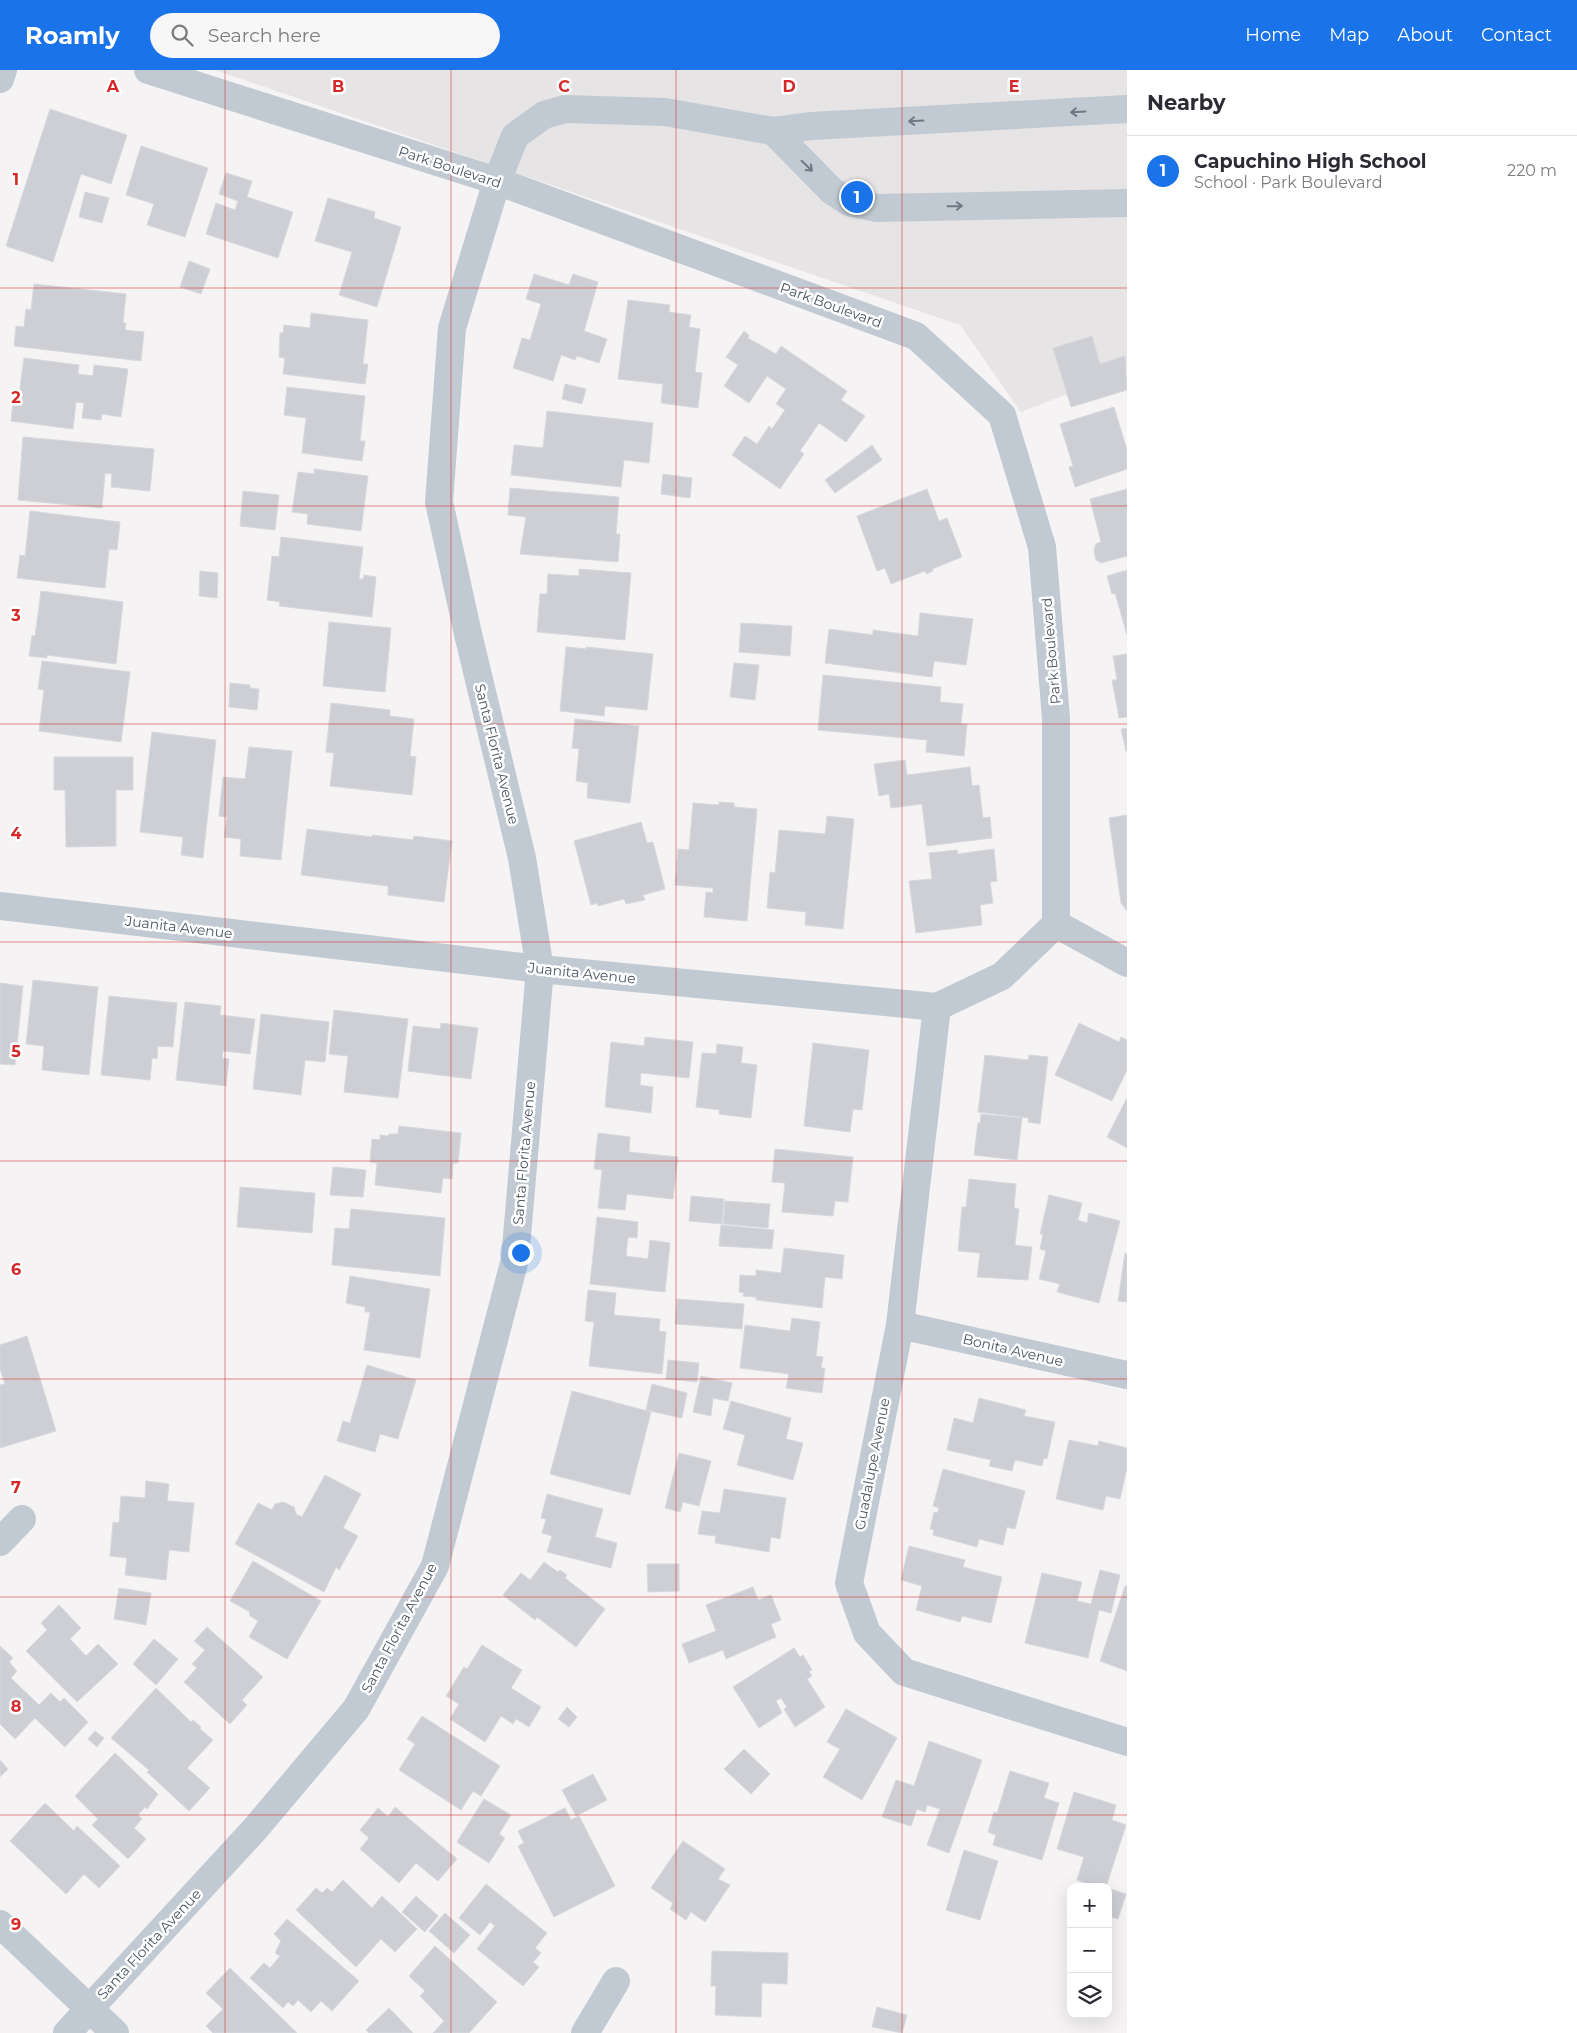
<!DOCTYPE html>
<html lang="en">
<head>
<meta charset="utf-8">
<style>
	body { margin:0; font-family:Montserrat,sans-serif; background:#f7f7f7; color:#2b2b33 }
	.controls { position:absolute; right:15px; bottom:15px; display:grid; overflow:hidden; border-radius:10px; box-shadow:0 5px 20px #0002 }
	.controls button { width:45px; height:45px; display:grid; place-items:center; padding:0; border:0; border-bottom:1px solid #e1e1e2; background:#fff; color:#2b2b33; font:25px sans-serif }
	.you { position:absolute; left:520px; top:1182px; width:18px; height:18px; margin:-12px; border:4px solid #fff; border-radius:50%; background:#1a73e8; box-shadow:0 0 0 8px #1a73e833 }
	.badge { display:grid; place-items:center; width:32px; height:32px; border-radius:50%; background:#1a73e8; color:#fff; font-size:16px; font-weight:700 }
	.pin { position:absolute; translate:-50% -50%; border:2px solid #fff; box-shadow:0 1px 5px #0006 }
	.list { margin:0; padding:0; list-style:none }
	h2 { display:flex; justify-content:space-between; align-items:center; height:65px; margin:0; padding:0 20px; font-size:21px }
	h2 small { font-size:16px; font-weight:400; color:#7c7c81 }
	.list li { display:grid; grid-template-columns:32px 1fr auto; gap:15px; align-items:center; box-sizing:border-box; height:70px; padding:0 20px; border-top:1px solid #e1e1e2 }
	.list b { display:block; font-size:19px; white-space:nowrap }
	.list p { margin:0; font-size:16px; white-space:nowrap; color:#7c7c81 }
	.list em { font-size:16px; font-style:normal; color:#7c7c81 }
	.icon { flex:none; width:28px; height:28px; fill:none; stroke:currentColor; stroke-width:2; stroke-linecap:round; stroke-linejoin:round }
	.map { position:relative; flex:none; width:1127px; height:1963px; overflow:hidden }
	header { display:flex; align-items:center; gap:30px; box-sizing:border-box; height:70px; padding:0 25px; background:#1a73e8; color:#fff }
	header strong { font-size:24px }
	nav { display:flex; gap:28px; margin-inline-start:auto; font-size:18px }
	.search { width:350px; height:45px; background:#f7f7f7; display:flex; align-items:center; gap:12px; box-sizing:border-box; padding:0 18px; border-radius:28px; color:#7c7c81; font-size:19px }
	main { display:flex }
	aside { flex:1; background:#fff }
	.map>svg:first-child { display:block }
	.education { fill:#e6e4e5 }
	.building { fill:#cdcfd5; stroke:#d7d9de }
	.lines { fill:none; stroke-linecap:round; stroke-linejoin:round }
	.minor { stroke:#c1cad2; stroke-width:28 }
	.oneway { stroke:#6e7983 }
	.grid { fill:none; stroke:#d62828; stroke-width:1; stroke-opacity:0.55 }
	.labels { text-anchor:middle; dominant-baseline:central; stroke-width:5; stroke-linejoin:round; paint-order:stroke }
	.street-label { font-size:14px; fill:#4a5661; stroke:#fff }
	.grid-label { font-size:16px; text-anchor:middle; font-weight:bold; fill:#d62828; stroke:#fff; stroke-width:5; stroke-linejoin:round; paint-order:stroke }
</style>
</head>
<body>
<header>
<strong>Roamly</strong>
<div class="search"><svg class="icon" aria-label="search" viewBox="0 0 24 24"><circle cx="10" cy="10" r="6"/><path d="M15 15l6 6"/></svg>Search here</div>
<nav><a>Home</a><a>Map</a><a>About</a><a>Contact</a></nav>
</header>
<main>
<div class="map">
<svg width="1127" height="1963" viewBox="0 0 1127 1963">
	<rect width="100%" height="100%" fill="#f5f3f3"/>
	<!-- education -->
	<path class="education" d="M215,0H1127V301L1021,342L960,255Z"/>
	<!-- building -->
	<g class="building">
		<path d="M50,39L127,65L111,114L81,104L53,192L6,176Z"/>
		<path d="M141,76L208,98L185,167L147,155L154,134L126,125Z"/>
		<path d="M226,103L252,111L247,127L293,142L278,188L206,164L216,133L235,140L238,131L219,124Z"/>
		<path d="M85,122L109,128L102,153L79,147Z"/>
		<path d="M328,128L375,142L374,148L401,157L377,237L339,225L352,182L315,171Z"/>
		<path d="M189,191L210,199L201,224L180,217Z"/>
		<path d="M534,204L569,215L573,204L598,212L584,261L607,269L599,293L577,286L575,290L561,285L553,311L513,298L522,268L530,270L541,234L526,229Z"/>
		<path d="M34,214L126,224L123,253H126L125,260L144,262L141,291L14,276L16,256L24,257L26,239L31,240Z"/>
		<path d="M628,230L670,235L669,242L691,245L689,257L700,259L695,302L702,303L698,338L661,333L663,314L618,309Z"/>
		<path d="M311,243L368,250L363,294H368L365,314L283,304L285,288L279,287L280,263H283L284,255L310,258Z"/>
		<path d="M744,261L749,265L748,268L776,284L781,276L847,321L841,330L865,346L846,372L819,353L800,381L804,384L780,419L732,385L745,366L757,374L769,356L772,359L785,340L776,334L786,319L767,306L749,333L724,316L738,295L726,287Z"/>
		<path d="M1092,266L1100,294L1125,286L1127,320L1071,337L1053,278Z"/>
		<path d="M24,288L79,295L78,304L93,306L94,295L128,299L121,347L102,344L101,350L82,348L84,333L76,332L73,359L11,351L13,332L18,333Z"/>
		<path d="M565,314L586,319L582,334L562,329Z"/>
		<path d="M287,317L365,326L360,371H365L362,391L302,383L306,348L284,345Z"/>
		<path d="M1114,337L1127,380V399L1075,417L1069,397L1073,396L1060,354Z"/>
		<path d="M547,341L653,353L649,393L624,390L621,417L511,405L514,375L543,378Z"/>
		<path d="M23,367L154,379L150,421L111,417L112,404L105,403L102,438L18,430Z"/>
		<path d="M872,375L882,390L835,423L825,410Z"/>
		<path d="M314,399L368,406L361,461L307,454L308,444L292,442L298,402L314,404Z"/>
		<path d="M663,404L692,408L690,428L661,424Z"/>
		<path d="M510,418L619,427L616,464H620L618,492L520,484L526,447L508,445Z"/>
		<path d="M927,419L939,451L947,448L962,487L932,499L933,501L926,504L925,501L891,514L885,498L877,501L857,446Z"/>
		<path d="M1127,419V486L1101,493L1096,490L1094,480L1096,474L1101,472L1090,429Z"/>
		<path d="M243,421L279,425L275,460L240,456Z"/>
		<path d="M30,441L120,452L117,480L109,479L105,518L17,508L20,485L25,486Z"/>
		<path d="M281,467L363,477L359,509H363L364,505L376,507L372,547L279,536L280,532L267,530L272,486L279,487Z"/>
		<path d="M579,499L631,503L625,570L537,562L540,524H547L548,504L579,506Z"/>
		<path d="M1127,500V565L1115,523L1112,524L1107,506Z"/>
		<path d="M200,501L218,503L217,528L199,526Z"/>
		<path d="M41,521L123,532L116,594L47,585V588L29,586L32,565L35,566Z"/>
		<path d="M920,543L973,549L966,595L934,591L932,607L825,593L829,559L873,565V560L918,566Z"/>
		<path d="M329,552L391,558L385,622L323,616Z"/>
		<path d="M741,553L792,556L790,586L739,582Z"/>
		<path d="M566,577L586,579V577L653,584L647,640L605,636L604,646L560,641Z"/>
		<path d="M1127,584V647L1119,648L1112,610H1117L1113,586Z"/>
		<path d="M42,591L130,602L121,672L39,661L44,620L38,619Z"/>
		<path d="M734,593L759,595L755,630L730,627Z"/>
		<path d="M823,605L941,617L940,632L963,634L961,654H967L964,686L926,682L927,670L818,660Z"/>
		<path d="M230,613L250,615V618L259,619L257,640L229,637Z"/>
		<path d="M331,633L390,640V646L414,649L410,686L416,687L412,725L330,716L334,683L326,682Z"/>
		<path d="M575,649L639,656L630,733L587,728L588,713L576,711L579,679L572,678Z"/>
		<path d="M1127,658V681H1126L1121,659Z"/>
		<path d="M152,662L216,670L203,788L181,785L183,767L140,762Z"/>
		<path d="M249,677L292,681L281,790L240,786L241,769L224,767L227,747L219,746L223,707L245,709Z"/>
		<path d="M54,687H133V720H116V776L66,777L65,720H54Z"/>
		<path d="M905,690L907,705L970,697L972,716L979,715L983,748L990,747L992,768L927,776L922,734L891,738L889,724L879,726L874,694Z"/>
		<path d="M719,732L734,733V737L757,739L747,851L704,847L706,822L713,823V818L675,815L678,779L689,780L693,733L719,735Z"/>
		<path d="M1127,745V841L1121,833L1109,748Z"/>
		<path d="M827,746L854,749L843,859L805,855L806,842L767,838L770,802L775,803L779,760L825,764Z"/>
		<path d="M641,752L647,773L653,772L665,819L643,825L645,830L626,834L624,829L598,836V833L591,835L574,771Z"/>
		<path d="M307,759L372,767V765L413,770L414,766L452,771L444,832L388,825V816L301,805Z"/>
		<path d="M994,779L997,811L990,812L993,833L980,835L982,855L916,863L909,811L932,809L929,783L957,780L958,784Z"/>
		<path d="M33,910L98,917L89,1005L42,1000L44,976L26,974Z"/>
		<path d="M0,913L23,916L15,995L0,994Z"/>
		<path d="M109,926L177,933L173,977L158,976L157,989L152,988L150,1010L101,1005Z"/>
		<path d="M185,932L221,936L220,945L255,949L250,984L223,981L222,988L229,989L226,1016L176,1010Z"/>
		<path d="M334,940L408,949L398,1028L344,1022L348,986L329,984Z"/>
		<path d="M261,944L329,952L325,992L305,990L301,1025L253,1019Z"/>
		<path d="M441,953L478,958L471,1009L408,1001L413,956L440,959Z"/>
		<path d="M1079,953L1119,972L1121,967L1127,970V1000L1112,1031L1055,1005Z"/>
		<path d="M645,967L693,972L689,1008L641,1003L640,1015L653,1017L651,1043L605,1037L611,972L644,976Z"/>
		<path d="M813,973L869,980L862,1040L853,1039L850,1062L804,1056Z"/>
		<path d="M717,974L743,977L741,993L757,995L751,1048L719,1044L720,1040L696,1037L702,983L716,984Z"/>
		<path d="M985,985L1028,990L1029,985L1048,987L1040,1054L1028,1052L1029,1048L978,1042Z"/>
		<path d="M1127,1028V1078L1107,1067Z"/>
		<path d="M981,1044L1022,1048L1017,1090L974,1085L978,1053H980Z"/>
		<path d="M399,1056L461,1063L458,1093H453L452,1109L443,1108L441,1123L375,1115L377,1093L370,1092L372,1069L380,1070V1065L388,1066L389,1064H398Z"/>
		<path d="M598,1063L630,1067L629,1082L678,1087L673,1129L627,1124L625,1140L598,1138L602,1100L594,1099Z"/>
		<path d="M775,1079L853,1087L848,1132L835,1131L833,1146L782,1142L785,1113L772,1112Z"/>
		<path d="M333,1097L366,1100L363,1127L330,1125Z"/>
		<path d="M969,1109L1016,1114L1014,1138L1019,1139L1015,1175L1032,1177L1028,1210L977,1207L980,1183L958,1181L962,1137H966Z"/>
		<path d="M240,1117L315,1123L312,1163L237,1157Z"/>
		<path d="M1049,1125L1082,1133L1078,1150L1087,1153L1089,1143L1120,1151L1099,1233L1057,1222L1060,1214L1039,1209L1046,1181L1040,1179L1043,1164H1040Z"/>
		<path d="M691,1126L724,1129L722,1154L689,1151Z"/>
		<path d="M725,1131L770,1134L768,1158L723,1154Z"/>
		<path d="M351,1139L445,1148L440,1206L332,1195L335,1158L349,1159Z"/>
		<path d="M597,1147L638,1152L637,1168L628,1167L626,1186L648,1189L650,1170L670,1173L665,1222L590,1214Z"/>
		<path d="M721,1155L774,1160L772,1179L719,1176Z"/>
		<path d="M784,1178L844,1185L842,1209L825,1207L822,1238L756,1230V1227L743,1226L744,1223L739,1222L740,1205L756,1206V1200L781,1203Z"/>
		<path d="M1125,1183L1127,1184V1232L1118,1231Z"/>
		<path d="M350,1206L430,1219L420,1288L364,1280L370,1242H365V1237L346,1233Z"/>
		<path d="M588,1220L616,1223L614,1245L660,1249L659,1261L666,1262L662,1304L589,1296L594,1252L585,1251Z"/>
		<path d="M677,1229L744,1234L742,1259L675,1254Z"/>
		<path d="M792,1248L820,1252L816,1286L823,1287L821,1298H825L822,1323L786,1318L789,1304L740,1298L745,1255L790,1261Z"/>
		<path d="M27,1266L56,1361L0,1378V1315L5,1314L0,1299V1275Z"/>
		<path d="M668,1290L699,1293L697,1312L666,1309Z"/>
		<path d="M367,1295L416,1310L398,1369L380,1364L375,1382L337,1371L343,1351L350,1353Z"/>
		<path d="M701,1306L732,1313L728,1331L713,1328L711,1346L693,1342Z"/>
		<path d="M652,1314L687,1323L682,1348L646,1340Z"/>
		<path d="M572,1321L651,1342L630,1425L550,1404Z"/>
		<path d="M979,1328L1026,1340L1024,1346L1055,1352L1047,1389L1044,1388L1042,1396L1015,1390L1012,1401L989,1396L991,1390L947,1380L954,1348L973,1353Z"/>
		<path d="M731,1331L791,1348L786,1369L803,1373L793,1410L737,1395L745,1365L723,1359Z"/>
		<path d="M1069,1370L1098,1376L1099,1371L1127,1378V1398L1120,1429L1106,1426L1103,1440L1056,1429Z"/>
		<path d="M679,1383L711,1391L699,1436L683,1432L680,1442L665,1438Z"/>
		<path d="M943,1399L1025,1421L1015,1459L1007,1457L1003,1475L979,1469L977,1477L933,1465L934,1460L930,1459L934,1442L937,1443L939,1438L933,1436Z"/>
		<path d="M325,1405L361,1424L343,1458L358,1466L339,1500L336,1497L324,1522L235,1474L258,1433L272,1440L275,1434L283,1432L294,1437L296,1444L302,1447Z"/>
		<path d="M146,1411L169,1414L167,1431L194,1433L189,1482L169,1480L166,1510L125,1505L127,1488L110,1486L113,1452L119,1453L121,1426L145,1428Z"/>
		<path d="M724,1419L786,1428L780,1469L771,1467L769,1482L715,1473L716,1466L698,1464L702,1441L720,1443Z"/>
		<path d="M547,1424L603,1439L595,1467L617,1473L611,1498L547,1482L552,1466L542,1463L546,1449L541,1448Z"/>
		<path d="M909,1476L965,1490L963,1497L1002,1507L991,1553L962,1546L960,1552L916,1540L922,1516L901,1510Z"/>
		<path d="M253,1491L321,1531L287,1589L249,1567L258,1551L249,1545L250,1542L230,1531Z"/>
		<path d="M544,1492L558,1502L560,1500L567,1505L565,1508L605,1539L576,1577L537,1547L535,1550L503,1525L521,1503L530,1510Z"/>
		<path d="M647,1494H679V1521L648,1522Z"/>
		<path d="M1100,1500L1120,1505L1111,1543L1099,1540L1088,1588L1025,1573L1042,1503L1082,1512L1077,1531L1091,1534Z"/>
		<path d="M1125,1516H1127V1601L1100,1591Z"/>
		<path d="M753,1517L758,1530L771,1525L781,1550L771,1554L776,1567L726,1589L723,1580L689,1593L682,1574L716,1561L706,1535Z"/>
		<path d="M119,1518L151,1523L146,1555L114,1549Z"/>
		<path d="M59,1535L81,1558L70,1569L86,1586L98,1574L118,1594L77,1632L26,1581L47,1560L41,1553Z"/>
		<path d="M207,1557L263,1607L242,1630L247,1635L230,1654L184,1612L197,1598L192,1594L205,1580L194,1571Z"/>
		<path d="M154,1569L178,1589L156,1615L133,1594Z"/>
		<path d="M482,1575L522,1600L511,1618L541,1637L529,1657L516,1649L513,1654L501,1646L485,1672L450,1649L459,1634L446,1626L464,1597L467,1599Z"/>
		<path d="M0,1576L13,1588L9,1592L17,1601L11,1608L39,1635L51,1623L60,1632L64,1628L88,1652L65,1677L35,1648L15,1669L0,1654Z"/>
		<path d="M794,1578L800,1587L803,1585L812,1600L809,1601L812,1606L807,1609L825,1637L795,1657L784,1639L787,1637L781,1628L776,1631L782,1643L759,1658L733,1617Z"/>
		<path d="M156,1618L191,1652L193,1650L201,1657L200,1659L213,1670L187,1698L210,1718L189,1741L147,1702L149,1700L111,1668Z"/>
		<path d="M567,1637L577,1647L569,1657L558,1649Z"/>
		<path d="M846,1639L897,1668L862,1730L823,1707L840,1679L827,1672Z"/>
		<path d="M422,1646L500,1696L481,1726L473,1721L461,1740L399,1700L415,1674L407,1669Z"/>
		<path d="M95,1661L104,1668L97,1677L88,1669Z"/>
		<path d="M929,1671L982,1690L949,1783L927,1775L940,1739L927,1735L925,1742L917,1739L911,1756L882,1747L896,1710L914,1716Z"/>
		<path d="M744,1679L770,1704L751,1724L724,1699Z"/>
		<path d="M115,1683L158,1724L147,1739L145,1737L138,1745L142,1749L134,1758L146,1769L128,1789L92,1755L98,1749L75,1726Z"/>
		<path d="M0,1690L8,1699L0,1707Z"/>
		<path d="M1010,1701L1049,1713L1044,1728L1059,1733L1042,1790L993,1775L996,1765L988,1762L994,1742L997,1743Z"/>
		<path d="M593,1704L607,1730L576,1746L562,1720Z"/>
		<path d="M1074,1722L1116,1735L1112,1750L1126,1755L1106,1817H1097L1077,1810L1084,1787L1057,1779Z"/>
		<path d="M484,1729L511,1745L499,1764L505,1768L489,1793L457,1772Z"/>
		<path d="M45,1733L74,1761L77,1756L120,1796L99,1818L84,1804L66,1824L10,1771Z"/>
		<path d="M395,1737L457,1789L438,1811L416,1793L399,1813L360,1779L369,1768L360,1760L378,1738L388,1747Z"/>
		<path d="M565,1738L571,1750L579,1746L615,1816L554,1847L518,1776L524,1773L518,1761Z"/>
		<path d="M683,1771L725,1799L718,1809L730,1815L705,1852L691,1842L686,1850L670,1839L673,1833L651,1818Z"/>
		<path d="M964,1780L998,1791L980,1850L946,1840Z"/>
		<path d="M343,1810L372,1838L382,1826L417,1859L395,1882L381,1869L356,1897L296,1840L316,1818L322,1823L327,1818L332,1822Z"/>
		<path d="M486,1814L547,1863L535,1878L541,1883L533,1892L539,1897L523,1916L477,1879L495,1856L490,1852L480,1865L459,1848Z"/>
		<path d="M1108,1818L1126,1824L1118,1849L1108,1846Z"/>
		<path d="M416,1826L438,1846L425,1862L402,1842Z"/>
		<path d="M445,1843L470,1865L454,1883L429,1861Z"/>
		<path d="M287,1849L359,1911L332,1941L321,1931L311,1942L298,1930L293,1936L288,1932L283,1938L250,1908L264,1893L270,1898L280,1886L275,1883L281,1871L274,1864Z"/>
		<path d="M435,1876L497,1932L469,1963H433L444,1951L420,1926L425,1921L409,1906Z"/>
		<path d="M712,1881L788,1883L787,1914L762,1913L761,1947L715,1945L716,1916H711Z"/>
		<path d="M230,1898L297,1963H213L206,1956L223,1939L206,1923Z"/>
		<path d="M877,1937L907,1945L902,1963L872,1957Z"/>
		<path d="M389,1938L413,1963H369L366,1960Z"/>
	</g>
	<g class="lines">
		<!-- minor -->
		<g class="minor">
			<path d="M148,0L497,111L916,266L1002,345L1042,477L1056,648V854"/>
			<path d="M0,9L3,0"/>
			<path d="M773,61L832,121L849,132L877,138L1127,133"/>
			<path d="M0,836L540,899L937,937L1002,906L1056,854L1127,893"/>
			<path d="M937,937L900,1255L849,1513L867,1563L904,1602L1127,1672"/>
			<path d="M900,1255L1127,1305"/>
			<path d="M0,1472L22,1449"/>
			<path d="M0,1854L115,1963"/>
			<path d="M67,1963L255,1759L356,1639L435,1496L515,1189L540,899L522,788L468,564L439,432L452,258L497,111L515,66L544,45L565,39L665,42L773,61L812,56L1127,39"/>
			<path d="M585,1963L616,1911"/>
		</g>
	</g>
	<!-- one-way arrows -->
	<defs><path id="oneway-shaft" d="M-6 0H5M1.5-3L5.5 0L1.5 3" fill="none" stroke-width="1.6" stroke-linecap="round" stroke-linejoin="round" transform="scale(1.25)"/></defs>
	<g class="oneway">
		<use href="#oneway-shaft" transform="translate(1078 42) rotate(177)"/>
		<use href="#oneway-shaft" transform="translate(916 51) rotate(177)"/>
		<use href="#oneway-shaft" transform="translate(807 96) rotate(44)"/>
		<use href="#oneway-shaft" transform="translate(955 136) rotate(-1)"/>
	</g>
	<!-- grid -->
	<path class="grid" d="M225,0V1963M451,0V1963M676,0V1963M902,0V1963M0,218H1127M0,436H1127M0,654H1127M0,872H1127M0,1091H1127M0,1309H1127M0,1527H1127M0,1745H1127"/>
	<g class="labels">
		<!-- street labels -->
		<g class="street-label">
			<text transform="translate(450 97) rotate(18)">Park Boulevard</text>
			<text transform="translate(831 235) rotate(20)">Park Boulevard</text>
			<text transform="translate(1051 581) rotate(-95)">Park Boulevard</text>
			<text transform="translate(497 684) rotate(76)">Santa Florita Avenue</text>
			<text transform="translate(179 857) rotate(7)">Juanita Avenue</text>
			<text transform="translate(582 903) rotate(6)">Juanita Avenue</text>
			<text transform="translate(524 1083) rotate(-85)">Santa Florita Avenue</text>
			<text transform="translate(1013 1280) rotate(13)">Bonita Avenue</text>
			<text transform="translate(872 1394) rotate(-79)">Guadalupe Avenue</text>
			<text transform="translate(399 1558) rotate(-62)">Santa Florita Avenue</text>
			<text transform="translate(149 1874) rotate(-47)">Santa Florita Avenue</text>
		</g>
	</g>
	<g class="grid-label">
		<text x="113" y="22">A</text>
		<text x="338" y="22">B</text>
		<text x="564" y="22">C</text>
		<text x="789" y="22">D</text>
		<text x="1014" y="22">E</text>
		<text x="16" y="115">1</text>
		<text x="16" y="333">2</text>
		<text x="16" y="551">3</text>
		<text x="16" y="769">4</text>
		<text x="16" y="987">5</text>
		<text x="16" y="1205">6</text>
		<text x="16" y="1423">7</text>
		<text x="16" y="1642">8</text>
		<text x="16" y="1860">9</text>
	</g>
</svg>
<div class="controls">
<button>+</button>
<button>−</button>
<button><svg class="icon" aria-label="layers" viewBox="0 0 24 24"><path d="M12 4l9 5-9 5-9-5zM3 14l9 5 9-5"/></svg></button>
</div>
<div class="you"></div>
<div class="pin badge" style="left:857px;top:127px">1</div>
</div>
<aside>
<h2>Nearby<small></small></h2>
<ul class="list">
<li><span class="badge">1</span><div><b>Capuchino High School</b><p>School · Park Boulevard</p></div><em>220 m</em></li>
</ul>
</aside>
</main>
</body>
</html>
